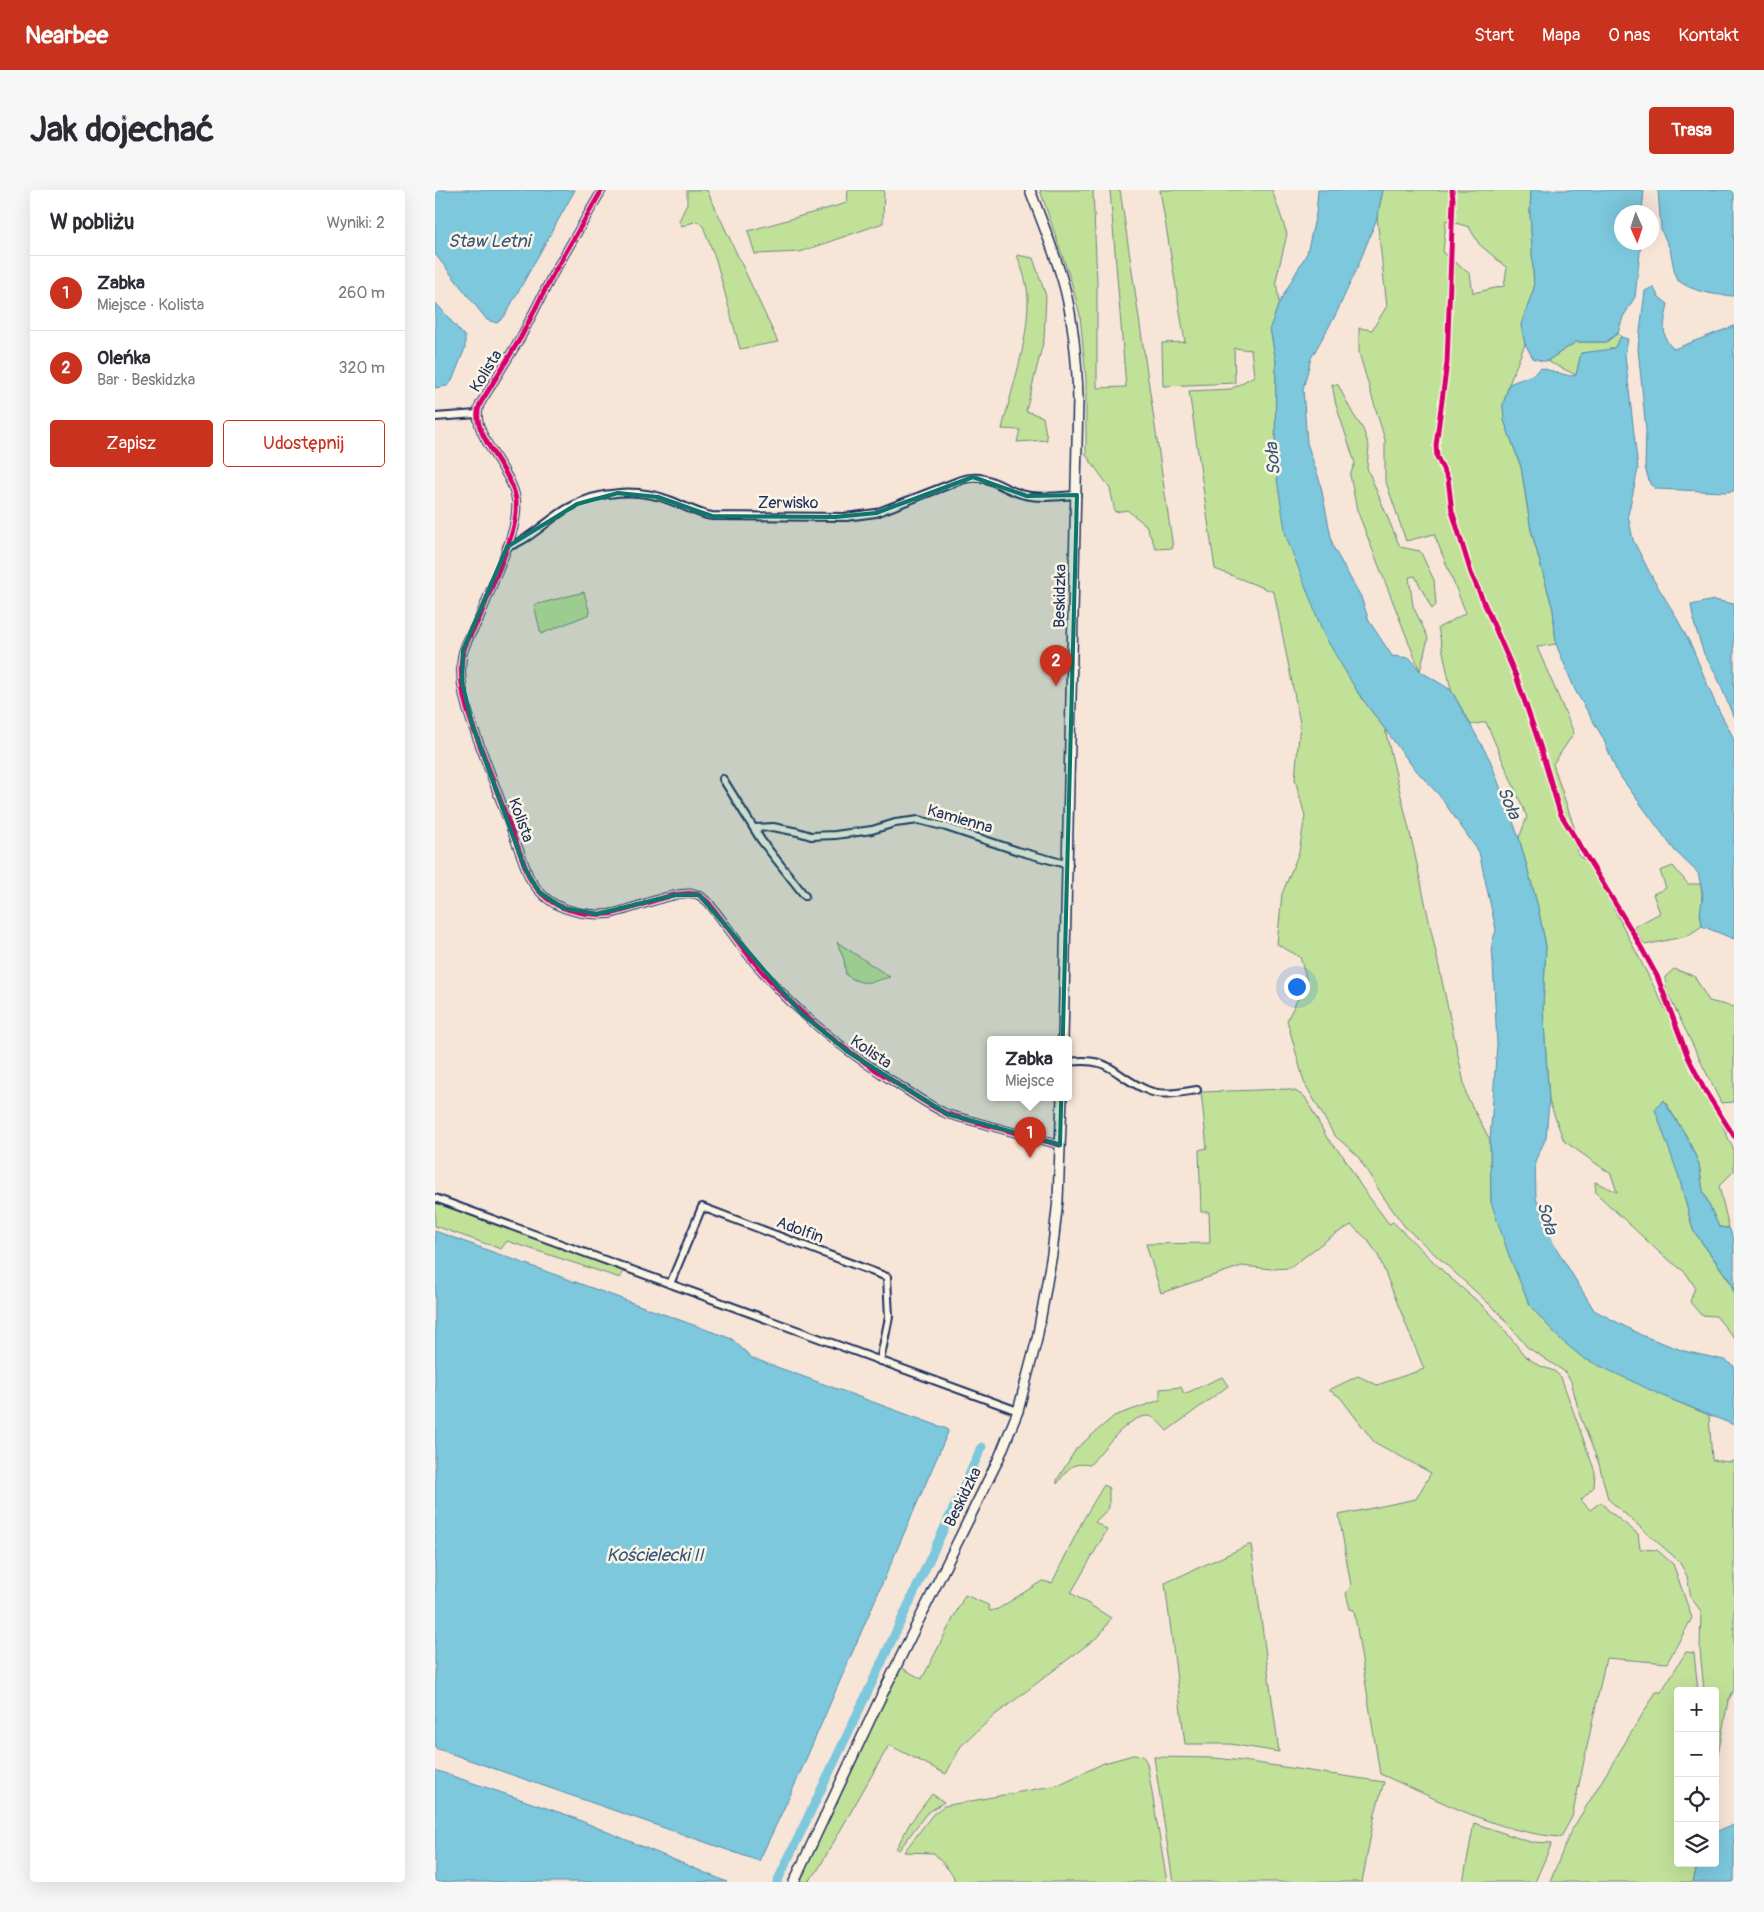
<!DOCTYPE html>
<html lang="pl">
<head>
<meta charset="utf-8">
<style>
	body { margin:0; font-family:Pangolin,sans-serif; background:#f7f7f7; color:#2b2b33 }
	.controls { position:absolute; right:15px; bottom:15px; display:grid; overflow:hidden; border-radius:5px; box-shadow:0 5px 20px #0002 }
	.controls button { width:45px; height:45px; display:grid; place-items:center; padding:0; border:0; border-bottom:1px solid #e1e1e2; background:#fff; color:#2b2b33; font:25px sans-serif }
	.compass { position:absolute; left:1179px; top:15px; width:45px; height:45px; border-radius:50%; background:#fff; box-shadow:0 5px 20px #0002; rotate:177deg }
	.you { position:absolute; left:861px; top:796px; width:18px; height:18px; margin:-12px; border:4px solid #fff; border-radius:50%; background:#1a73e8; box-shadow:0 0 0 8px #1a73e833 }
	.badge { display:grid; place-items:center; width:32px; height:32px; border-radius:50%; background:#c8321e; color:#fff; font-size:16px; font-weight:700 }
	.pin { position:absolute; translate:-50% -41px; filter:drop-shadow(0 1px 2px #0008) }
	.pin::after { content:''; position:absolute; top:26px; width:18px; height:15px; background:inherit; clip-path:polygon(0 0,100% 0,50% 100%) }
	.popup { position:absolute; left:552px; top:846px; width:85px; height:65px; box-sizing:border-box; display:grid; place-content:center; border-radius:5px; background:#fff; filter:drop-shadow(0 1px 4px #0005); font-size:16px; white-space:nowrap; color:#7c7c81 }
	.popup b { font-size:19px; color:#2b2b33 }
	.popup::after { content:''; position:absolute; left:50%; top:100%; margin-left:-10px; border:10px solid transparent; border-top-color:#fff }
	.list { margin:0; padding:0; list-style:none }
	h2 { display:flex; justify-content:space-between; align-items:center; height:65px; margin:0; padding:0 20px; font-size:21px }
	h2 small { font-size:16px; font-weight:400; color:#7c7c81 }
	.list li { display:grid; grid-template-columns:32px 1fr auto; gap:15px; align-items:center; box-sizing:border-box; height:75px; padding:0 20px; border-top:1px solid #e1e1e2 }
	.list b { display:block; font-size:19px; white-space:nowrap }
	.list p { margin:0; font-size:16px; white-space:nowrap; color:#7c7c81 }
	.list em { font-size:16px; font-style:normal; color:#7c7c81 }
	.actions { display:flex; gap:10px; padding:15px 20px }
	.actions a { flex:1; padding:11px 0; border:1px solid #c8321e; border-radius:5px; text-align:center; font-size:18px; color:#c8321e }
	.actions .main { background:#c8321e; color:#fff }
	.icon { flex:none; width:28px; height:28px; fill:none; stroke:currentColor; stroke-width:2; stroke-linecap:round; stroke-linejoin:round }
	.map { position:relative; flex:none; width:1299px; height:1692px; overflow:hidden; border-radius:5px }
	header { display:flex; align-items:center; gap:30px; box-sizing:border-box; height:70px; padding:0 25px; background:#c8321e; color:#fff }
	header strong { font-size:24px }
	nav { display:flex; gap:28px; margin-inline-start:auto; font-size:18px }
	.intro { display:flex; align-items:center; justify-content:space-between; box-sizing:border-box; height:120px; padding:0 30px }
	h1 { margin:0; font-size:35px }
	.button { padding:12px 22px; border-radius:5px; background:#c8321e; color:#fff; font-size:18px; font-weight:700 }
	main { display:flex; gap:30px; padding:0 30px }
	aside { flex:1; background:#fff; border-radius:5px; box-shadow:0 5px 20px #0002 }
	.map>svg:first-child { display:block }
	.green { fill:#c1e199; stroke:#6e887c; fill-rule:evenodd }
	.water { fill:#7dc8dd; stroke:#568baa }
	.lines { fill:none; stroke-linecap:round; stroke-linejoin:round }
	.canal { stroke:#7dc8dd; stroke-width:9 }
	.minor-casing { stroke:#1b2f5e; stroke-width:10 }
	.secondary-casing { stroke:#1b2f5e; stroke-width:12 }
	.minor { stroke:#fcf5e5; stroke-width:6 }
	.secondary { stroke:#fcf5e5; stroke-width:9 }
	.cycleway-casing { stroke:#fcf5e5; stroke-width:8 }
	.cycleway { stroke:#d6006c; stroke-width:5 }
	.marked { fill:#0f766e; fill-opacity:0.2; stroke:#0f766e; stroke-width:4; stroke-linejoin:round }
	.labels { text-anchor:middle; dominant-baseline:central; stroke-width:5; stroke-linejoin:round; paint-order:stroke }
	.street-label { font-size:16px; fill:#1b2f5e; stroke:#fcf5e5 }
	.water-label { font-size:18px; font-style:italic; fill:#34557e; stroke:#fcf5e5 }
</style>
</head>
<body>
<header>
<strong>Nearbee</strong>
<nav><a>Start</a><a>Mapa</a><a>O nas</a><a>Kontakt</a></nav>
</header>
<div class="intro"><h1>Jak dojechać</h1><a class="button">Trasa</a></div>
<main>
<aside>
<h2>W pobliżu<small>Wyniki: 2</small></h2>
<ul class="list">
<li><span class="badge">1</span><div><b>Zabka</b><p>Miejsce · Kolista</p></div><em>260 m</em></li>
<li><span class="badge">2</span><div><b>Oleńka</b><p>Bar · Beskidzka</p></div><em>320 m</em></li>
</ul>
<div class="actions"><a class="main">Zapisz</a><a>Udostępnij</a></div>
</aside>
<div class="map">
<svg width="1299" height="1692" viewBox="0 0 1299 1692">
	<rect width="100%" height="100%" fill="#f7e5d8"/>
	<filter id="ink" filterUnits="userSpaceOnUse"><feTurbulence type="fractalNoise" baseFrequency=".02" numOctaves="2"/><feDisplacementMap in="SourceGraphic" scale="10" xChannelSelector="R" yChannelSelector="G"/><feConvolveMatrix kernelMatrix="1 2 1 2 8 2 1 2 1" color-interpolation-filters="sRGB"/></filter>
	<g filter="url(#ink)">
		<!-- green -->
		<g class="green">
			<path d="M252,0H272L343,152L305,159L281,70L268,36L262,31L247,36L244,31L252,14Z"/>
			<path d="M413,0H449L448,33L365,62L320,64L313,41L412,13Z"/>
			<path d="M605,0H658L662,91V198L691,197L675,0H685L738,358L721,359L711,335L692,320L680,322L675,298L651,265V188L645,125L636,91Z"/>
			<path d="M725,0H837L852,44L841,90L844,113L835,138L841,172L840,277L923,503L950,539L978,656L1032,907L1055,950L1056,1012L1228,1206L1274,1225L1277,1270L1295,1272L1299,1271V1500L1293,1511L1283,1565L1280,1569V1501H1269L1265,1459L1266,1421L1256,1408L1252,1386L1244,1371L1173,1309L1164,1274L1145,1226L1136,1191L1130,1182L1092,1157L1064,1123L970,1037L949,1008L922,965L899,945L869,892L852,830L872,791L865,767L842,754L847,704L864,662L870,626L860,589L865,533L839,402L780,379L754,201L796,199L819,186L816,160L799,158L800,193L728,196L727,153L750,152Z"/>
			<path d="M948,0H1096L1095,22L1099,98L1086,135L1090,154L1074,194L1068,215L1069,230L1086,277L1096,340L1118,420L1121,454L1102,457L1139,543L1118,574L1139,637L1143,664L1159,680L1271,898L1299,961V981L1284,996L1294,1038L1284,1037L1268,1001L1264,974L1252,947L1229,910L1244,987L1258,1040L1295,1092L1299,1102V1148L1281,1126L1266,1125L1255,1112L1260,1097L1251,1083L1225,1063L1161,1003L1160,992L1182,1002L1176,984L1129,951L1114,911L1108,818L1111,756L1102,713L1084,648L1092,627L1051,532L1036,535L1016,500L1003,438L1031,423L999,344L971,351L950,289V250L924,163V138L937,140L952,116L942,28ZM1011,30L1034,37L1044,54L1072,78L1069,96L1038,103L1035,84L1008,63Z"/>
			<path d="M582,65L598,68L611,106L609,149L591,221L608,227L612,250L582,252L585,240L567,239C577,197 593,154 593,110C593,94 587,79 582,65Z"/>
			<path d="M1183,143L1186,147L1179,158L1170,161L1146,163L1141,185L1112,171L1141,152H1171Z"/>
			<path d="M897,194L903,195L918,224L928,239L934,256L932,278L965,357L985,361L999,390L1001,415L997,419L980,386L974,387L978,416L993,448L985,481L922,320L915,285L920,273L901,215Z"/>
			<path d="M149,402L155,424L106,444L99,415Z"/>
			<path d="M1238,676L1253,694H1266C1268,708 1265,721 1267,736L1252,746L1210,755L1199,737L1225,723L1218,704L1231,698L1225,681Z"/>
			<path d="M402,752L455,787C436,792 429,797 411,785L409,770Z"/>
			<path d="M1239,779L1259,786L1274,811L1299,817V912L1286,913L1231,800L1230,787Z"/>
			<path d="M851,899L860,901L870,907L892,948L908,966L926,996L954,1034L958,1032L1012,1085L1049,1117L1061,1129L1089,1165L1103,1175L1119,1181L1126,1187L1160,1282L1159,1297L1146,1310L1155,1320L1166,1312L1173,1320L1203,1344L1205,1359L1222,1360L1238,1374L1257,1428L1232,1473L1171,1468L1137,1627L1126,1647C1062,1643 1003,1609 945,1584L919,1420L915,1419L911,1403L916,1396L904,1325L981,1309L996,1283L939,1252L905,1207L894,1200L923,1186L942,1195L989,1179L943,1065L932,1049L916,1035L894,1048L855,1078L837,1079L807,1076L726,1103L711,1054L775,1053L774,1022H766L764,960L772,958L766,902Z"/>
			<path d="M0,1011L189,1081L185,1088L72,1051L66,1059L0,1036Z"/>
			<path d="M787,1187L793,1196L732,1241C728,1237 721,1227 714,1226C693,1225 668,1260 655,1275C635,1272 634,1278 622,1294V1290L641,1259L679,1226L725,1210V1199L746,1197L749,1204Z"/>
			<path d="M669,1295L674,1298V1318L660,1332L672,1340L636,1403L676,1428L665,1445L560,1525L526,1556L511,1584L454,1555L381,1683L372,1692H362L465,1477L487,1489L530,1405L553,1415L555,1421L563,1419L607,1391L617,1393L648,1330Z"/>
			<path d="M816,1354L844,1562L795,1554H750L730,1393Z"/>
			<path d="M1251,1462L1259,1463L1263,1501H1243V1673H1263L1258,1692H1115L1135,1643L1221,1502H1226Z"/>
			<path d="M698,1565L708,1566L712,1573L732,1692H520L518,1685L499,1663L469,1662L498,1624L509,1616L623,1595L669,1573Z"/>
			<path d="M719,1567L779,1568L808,1571L949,1592L940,1623L927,1692H738Z"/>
			<path d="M497,1604L509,1612L491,1624L464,1660L461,1659L475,1633Z"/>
			<path d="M1039,1633L1095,1652L1117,1653L1100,1692H1028Z"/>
		</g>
		<!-- water -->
		<g class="water">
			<path d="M0,0H140L69,127L62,133L52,130L0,64Z"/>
			<path d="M883,0H948L942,28L923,76L900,126L876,168L868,199L872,253L885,292L898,357L926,407L934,431L957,466L975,468L985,481L1016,500L1055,570L1084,648L1102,713L1111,756L1108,818L1114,911L1111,948L1100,971L1101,1008L1118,1053L1159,1120L1206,1145L1249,1161L1289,1170L1299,1176V1235L1228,1206L1148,1168L1125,1149L1095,1116L1073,1063L1056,1012L1055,950L1062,854L1057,753L1061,740L1044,662L1004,605L978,577L923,503L889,445L851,346L840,277L841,172L835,138L844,113L872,63L881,24Z"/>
			<path d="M1096,0H1209L1207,22H1186V52L1206,53L1200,107L1188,127L1183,143L1171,152H1141L1112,171H1107L1098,168L1090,154L1086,135L1099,98L1095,22Z"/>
			<path d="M1223,0H1299V106C1279,105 1257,102 1241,89L1235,59L1226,40Z"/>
			<path d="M1218,97L1224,107L1233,114C1230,130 1224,148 1239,159L1299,136V301L1290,302L1221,299L1215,294L1210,277L1211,240L1203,158L1210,101Z"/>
			<path d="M0,112L30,147V158L17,191L12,196L0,198Z"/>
			<path d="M1186,147L1193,149L1190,165L1203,279L1193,325L1198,350L1218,389L1239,423L1257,457L1280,513L1299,549V749L1267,736L1265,723L1268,705L1263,683L1240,661L1182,582L1168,548L1140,500L1121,454L1118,420L1096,340L1086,277L1069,230L1068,215L1074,194L1097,185L1106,178L1135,186L1141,185L1146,163L1170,160L1179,158Z"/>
			<path d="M1279,410L1299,414V528L1281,484L1269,464L1259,433L1256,415Z"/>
			<path d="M1228,910L1252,947L1264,974L1268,1001L1284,1037L1294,1038L1299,1049V1102L1295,1091L1258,1040L1244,987L1220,920Z"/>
			<path d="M0,1041L297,1149L317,1168L512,1239L513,1242L358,1599L324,1671L0,1558Z"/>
			<path d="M0,1580L132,1625L292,1692H0Z"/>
			<path d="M1299,1635V1692H1258L1263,1673H1280V1642Z"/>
		</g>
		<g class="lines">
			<!-- canal -->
			<path class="canal" d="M342,1692L437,1493L547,1257"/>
			<defs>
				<g id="minor">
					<path d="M167,0L117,86L86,147L45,214C32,242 78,280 81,310C83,330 75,350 68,369C60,389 52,409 44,429C38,441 29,453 27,467C24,489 29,513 37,534L94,687C104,704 116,715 135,720C147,724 161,725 174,724C196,721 244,697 264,705C267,707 270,710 273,712C291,734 306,758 325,779C367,828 409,860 462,894C478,904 494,916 512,924L625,955"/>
					<path d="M0,227L42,224"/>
					<path d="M72,357C95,350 112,330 133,318C164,300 204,298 237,311C250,316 263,324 277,326L411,327L441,323L526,290C552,281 567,300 590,305C607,309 625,306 642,305"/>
					<path d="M288,589L326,650L370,706"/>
					<path d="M319,638L338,637L363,642L376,646L400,645L437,640L460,633L484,630L511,637L583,661L634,675"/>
					<path d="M634,872C677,866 678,886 712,900C727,907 747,902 762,900"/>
					<path d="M0,1008L583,1221"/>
					<path d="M235,1094L267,1017L452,1087L454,1127L445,1171"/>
				</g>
				<g id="secondary">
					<path d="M595,0C607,32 621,65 630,99C639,135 642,172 643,210L628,849"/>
					<path d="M359,1692L441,1517L564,1268L583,1221L602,1149L617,1064L623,1010L627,907"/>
				</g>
			</defs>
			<!-- minor casing -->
			<use href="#minor" class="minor-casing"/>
			<!-- secondary casing -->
			<use href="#secondary" class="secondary-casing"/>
			<!-- minor -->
			<use href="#minor" class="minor"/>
			<!-- secondary -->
			<use href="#secondary" class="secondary"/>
			<defs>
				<g id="cycleway">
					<path d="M167,0L117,86L86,147L45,214C32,242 78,280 81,310C83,330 75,350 68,369C60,389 52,409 44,429C38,441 29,453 27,467C24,489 29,513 37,534L94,687C104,704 116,715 135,720C147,724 161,725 174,724C196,721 244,697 264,705C267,707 270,710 273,712C291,734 306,758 325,779C367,828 409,860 462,894C478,904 494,916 512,924L625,955"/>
					<path d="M1017,0L1018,9L1012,173L1001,255L1002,267L1013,289L1017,321L1036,383L1081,486L1105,556L1125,623L1197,741L1222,786L1253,867L1269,899L1299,946"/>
				</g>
			</defs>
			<!-- cycleway casing -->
			<use href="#cycleway" class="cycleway-casing"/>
			<!-- cycleway -->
			<use href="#cycleway" class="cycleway"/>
		</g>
	</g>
	<!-- marked area -->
	<path class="marked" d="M538,287L592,306L642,305L625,955L512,924L413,862L367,824L264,705H241L162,724L128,718L104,702L90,679L37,534L27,492L28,460L72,357L142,314L183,303L223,307L277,326L400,327L441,323Z"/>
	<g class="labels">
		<!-- street labels -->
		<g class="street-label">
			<text transform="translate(51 181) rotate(-58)">Kolista</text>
			<text x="353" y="313">Zerwisko</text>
			<text transform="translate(625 406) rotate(-89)">Beskidzka</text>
			<text transform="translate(525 629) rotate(16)">Kamienna</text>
			<text transform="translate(86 630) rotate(70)">Kolista</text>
			<text transform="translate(436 862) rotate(34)">Kolista</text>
			<text transform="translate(365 1040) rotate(20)">Adolfin</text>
			<text transform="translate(528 1307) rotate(-64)">Beskidzka</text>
		</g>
		<!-- water labels -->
		<g class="water-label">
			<text x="54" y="51">Staw Letni</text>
			<text transform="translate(838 269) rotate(-95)">Soła</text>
			<text transform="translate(1074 613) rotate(67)">Soła</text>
			<text transform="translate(1112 1028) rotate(74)">Soła</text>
			<text x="220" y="1365">Kościelecki II</text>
		</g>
	</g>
</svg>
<div class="controls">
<button>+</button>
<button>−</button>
<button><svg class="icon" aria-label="locate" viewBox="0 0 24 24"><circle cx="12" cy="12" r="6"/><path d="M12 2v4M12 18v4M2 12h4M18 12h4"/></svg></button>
<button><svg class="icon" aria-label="layers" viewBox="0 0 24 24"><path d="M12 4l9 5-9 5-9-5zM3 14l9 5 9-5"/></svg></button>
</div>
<svg class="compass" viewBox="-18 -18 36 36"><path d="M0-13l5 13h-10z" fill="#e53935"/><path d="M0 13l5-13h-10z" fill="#7c7c81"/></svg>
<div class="you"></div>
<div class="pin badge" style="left:595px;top:968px">1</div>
<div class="popup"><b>Zabka</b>Miejsce</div>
<div class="pin badge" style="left:621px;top:496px">2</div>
</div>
</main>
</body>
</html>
